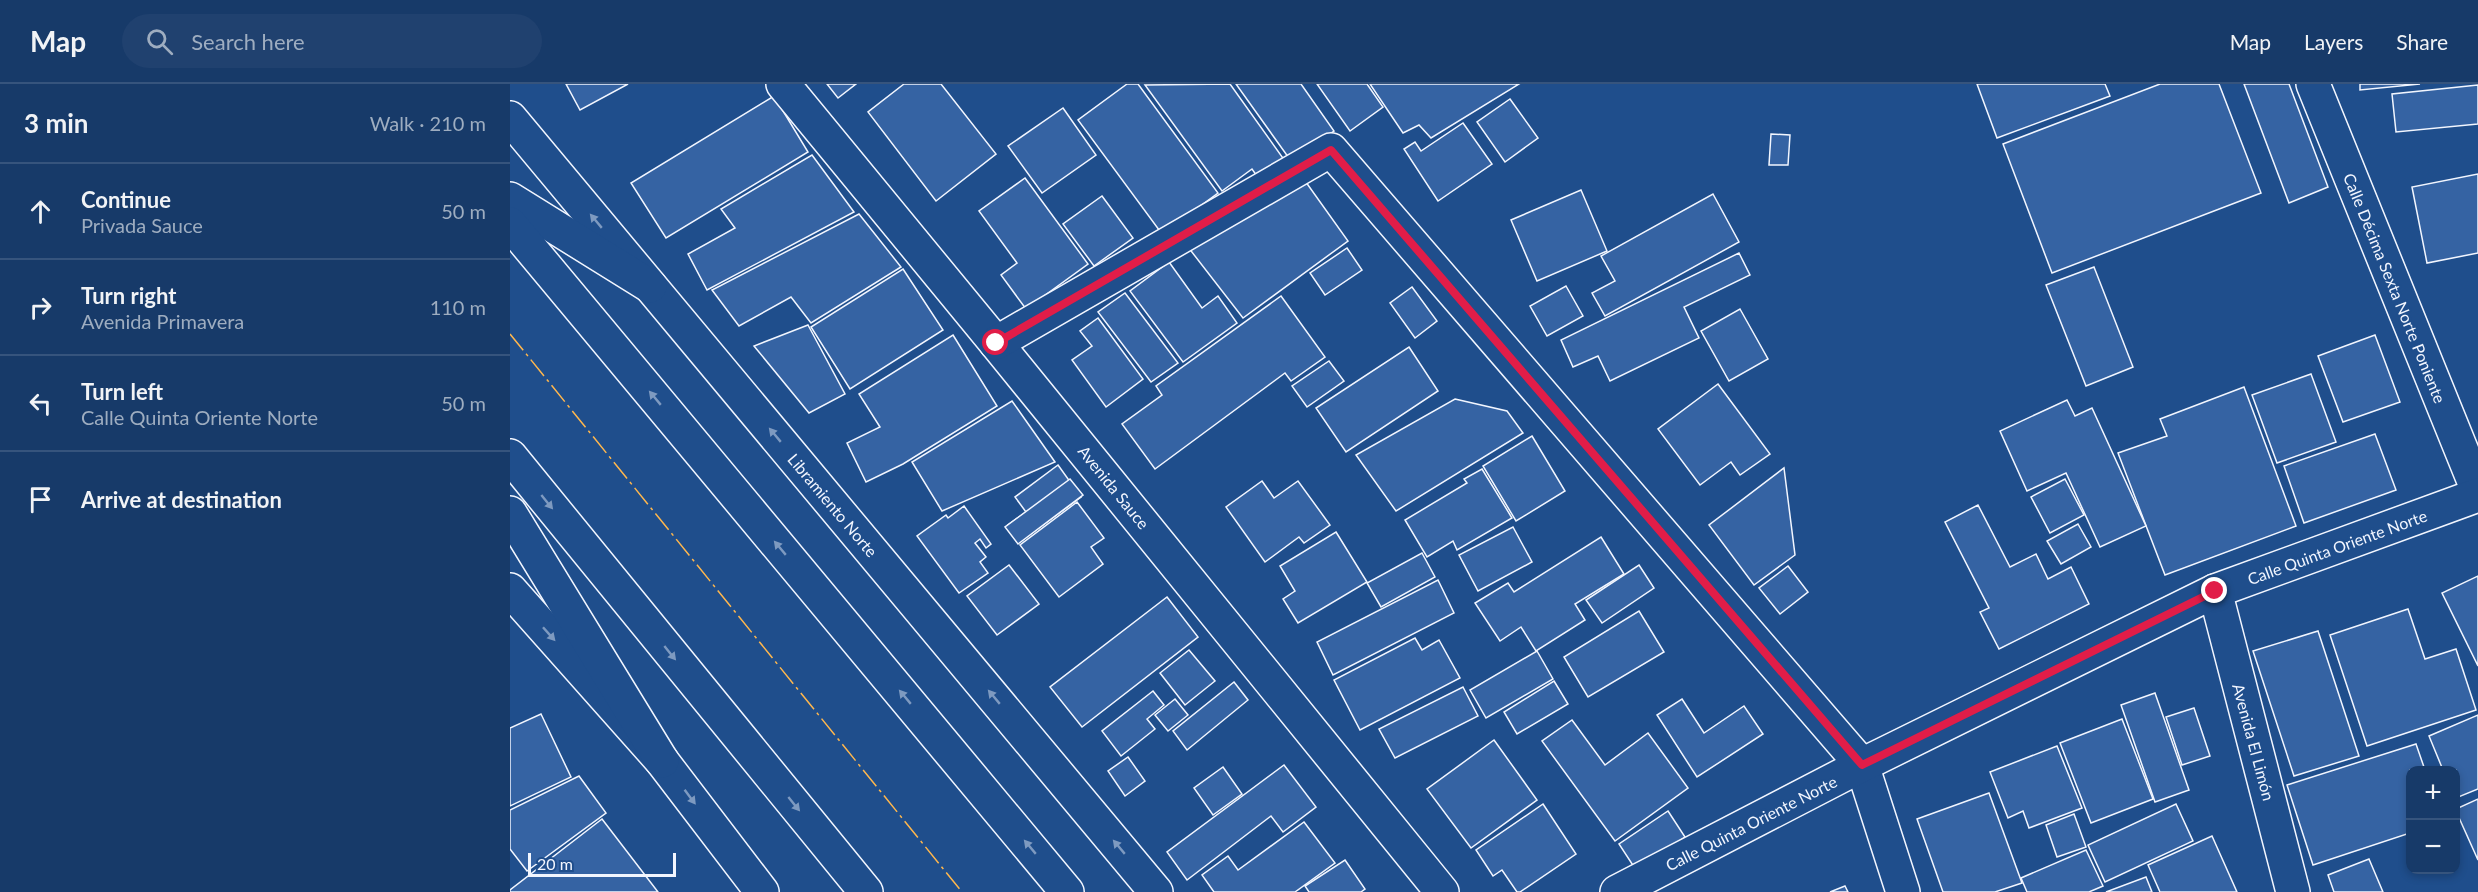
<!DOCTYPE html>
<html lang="en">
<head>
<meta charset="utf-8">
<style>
	body { margin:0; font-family:Lato,sans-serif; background:#20416f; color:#f1f3f6 }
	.controls { position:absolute; right:18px; bottom:18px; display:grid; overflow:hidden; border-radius:12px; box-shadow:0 3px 9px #0003 }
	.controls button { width:54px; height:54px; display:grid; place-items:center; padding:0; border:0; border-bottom:2px solid #36547d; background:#173a69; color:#f1f3f6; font:30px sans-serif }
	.scale { position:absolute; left:18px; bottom:15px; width:148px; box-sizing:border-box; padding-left:6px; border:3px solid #f2f6ff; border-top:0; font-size:16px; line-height:21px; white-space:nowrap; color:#f2f6ff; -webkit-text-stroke:4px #1f4e8c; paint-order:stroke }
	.stop { position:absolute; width:18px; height:18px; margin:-14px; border:4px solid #e11d48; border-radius:50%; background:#fff }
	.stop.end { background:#e11d48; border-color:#fff; box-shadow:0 2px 6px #0008 }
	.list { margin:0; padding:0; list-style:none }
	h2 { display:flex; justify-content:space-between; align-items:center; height:78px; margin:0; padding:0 24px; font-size:26px }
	h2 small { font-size:20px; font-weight:400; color:#9eadc0 }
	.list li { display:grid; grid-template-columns:39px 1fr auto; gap:18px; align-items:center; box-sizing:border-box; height:96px; padding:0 24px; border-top:2px solid #36547d }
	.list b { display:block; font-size:22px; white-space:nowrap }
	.list p { margin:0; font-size:20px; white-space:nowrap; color:#9eadc0 }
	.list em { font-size:20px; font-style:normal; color:#9eadc0 }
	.icon { flex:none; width:33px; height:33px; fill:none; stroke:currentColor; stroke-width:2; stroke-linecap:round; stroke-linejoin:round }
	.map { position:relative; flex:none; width:1968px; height:808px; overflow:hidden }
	header { display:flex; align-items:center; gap:36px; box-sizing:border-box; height:84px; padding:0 30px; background:#173a69; border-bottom:2px solid #36547d }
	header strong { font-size:28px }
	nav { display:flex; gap:33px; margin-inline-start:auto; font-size:21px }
	.search { width:420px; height:54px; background:#20416f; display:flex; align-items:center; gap:15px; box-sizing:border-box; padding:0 21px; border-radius:33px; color:#9eadc0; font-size:22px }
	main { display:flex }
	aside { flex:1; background:#173a69 }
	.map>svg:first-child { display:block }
	.building { fill:#3563a3; stroke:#f2f6ff; stroke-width:1.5 }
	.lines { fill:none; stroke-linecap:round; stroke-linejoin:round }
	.minor-casing { stroke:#f2f6ff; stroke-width:36 }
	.highway-casing { stroke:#f2f6ff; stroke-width:36 }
	.minor { stroke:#1f4e8c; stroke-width:33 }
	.highway { stroke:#1f4e8c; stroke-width:33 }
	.power { stroke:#ffb74d; stroke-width:1.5; stroke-dasharray:21 4.5 3 4.5; stroke-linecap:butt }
	.oneway { fill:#7e9ac0 }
	.route { stroke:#e11d48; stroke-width:8 }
	.labels { text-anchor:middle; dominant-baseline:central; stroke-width:4.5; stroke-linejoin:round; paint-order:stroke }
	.street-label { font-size:16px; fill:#f2f6ff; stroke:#1f4e8c }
</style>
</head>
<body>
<header>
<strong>Map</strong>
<div class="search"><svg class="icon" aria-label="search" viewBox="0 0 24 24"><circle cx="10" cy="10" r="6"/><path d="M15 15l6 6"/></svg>Search here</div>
<nav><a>Map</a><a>Layers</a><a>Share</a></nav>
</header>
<main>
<aside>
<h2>3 min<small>Walk · 210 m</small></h2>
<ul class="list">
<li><svg class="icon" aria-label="ahead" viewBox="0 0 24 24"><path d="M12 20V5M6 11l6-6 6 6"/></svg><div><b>Continue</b><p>Privada Sauce</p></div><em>50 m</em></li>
<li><svg class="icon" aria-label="right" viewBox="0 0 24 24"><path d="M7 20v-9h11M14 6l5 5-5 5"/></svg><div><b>Turn right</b><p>Avenida Primavera</p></div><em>110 m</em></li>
<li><svg class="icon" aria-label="left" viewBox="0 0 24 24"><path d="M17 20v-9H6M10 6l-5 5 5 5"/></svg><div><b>Turn left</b><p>Calle Quinta Oriente Norte</p></div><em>50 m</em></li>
<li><svg class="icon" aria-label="arrive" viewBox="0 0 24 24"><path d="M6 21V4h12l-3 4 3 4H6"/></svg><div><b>Arrive at destination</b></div></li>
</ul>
</aside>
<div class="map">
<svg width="1968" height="808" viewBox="0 0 1968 808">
	<rect width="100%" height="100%" fill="#1f4e8c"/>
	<!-- building -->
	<g class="building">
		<path d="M56,0H118L70,26Z"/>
		<path d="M317,0H346L328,14Z"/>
		<path d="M394,0H431L486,70L426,117L358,28Z"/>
		<path d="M617,0H628L708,109L652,150L568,36Z"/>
		<path d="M720,0L775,77L749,95L742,85L712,107L635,1Z"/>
		<path d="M726,0H791L824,47L781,77Z"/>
		<path d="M807,0H857L873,23L840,47Z"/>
		<path d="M860,0H1009L921,54L909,41L893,49Z"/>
		<path d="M1467,0H1595L1600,12L1487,54Z"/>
		<path d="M1650,0H1709L1751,109L1542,189L1493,60Z"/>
		<path d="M1734,0H1779L1818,103L1779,119Z"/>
		<path d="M1850,0H1910L1850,6Z"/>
		<path d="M1968,1V40L1886,48L1882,10Z"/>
		<path d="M264,12L298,68L156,154L121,99Z"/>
		<path d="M1000,15L1028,54L995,78L967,38Z"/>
		<path d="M553,24L586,71L532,109L498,62Z"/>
		<path d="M953,39L982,80L928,117L894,65L905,58L911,67Z"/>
		<path d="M1261,50L1280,51L1278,81H1259Z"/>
		<path d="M302,71L344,128L197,206L178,170L225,144L211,125Z"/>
		<path d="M1968,90V169L1917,179L1902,103Z"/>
		<path d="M515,94L578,180L516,225L491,191L507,179L469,127Z"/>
		<path d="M793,94L838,157L733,234L678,163Z"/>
		<path d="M1071,106L1097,167L1027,197L1001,136Z"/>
		<path d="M1203,110L1229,158L1095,232L1082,209L1105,197L1091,172Z"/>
		<path d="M592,112L623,154L584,182L553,140Z"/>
		<path d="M349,130L391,183L301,239L281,213L229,242L202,206Z"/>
		<path d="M837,164L852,186L815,211L800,189Z"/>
		<path d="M1229,169L1240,191L1174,223L1189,254L1100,297L1088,272L1063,283L1051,256Z"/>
		<path d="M659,178L692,224L708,212L727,239L673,278L620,207Z"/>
		<path d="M1584,183L1623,283L1576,302L1536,201Z"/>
		<path d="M393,185L433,246L340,305L301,243Z"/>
		<path d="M1056,202L1073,232L1037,252L1020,222Z"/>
		<path d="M902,203L927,237L905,254L880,219Z"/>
		<path d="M615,209L668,279L641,298L588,228Z"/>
		<path d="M771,212L815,273L781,297L775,289L645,385L612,340L652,311L646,302Z"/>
		<path d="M1230,225L1258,275L1219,297L1191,247Z"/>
		<path d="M588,234L633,295L596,323L562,276L582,262L570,247Z"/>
		<path d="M298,241L335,310L299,329L244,262Z"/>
		<path d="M443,251L487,322L393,380L356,398L337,359L370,343L349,310Z"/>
		<path d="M1865,251L1890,318L1833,338L1808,272Z"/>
		<path d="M899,263L928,307L836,368L806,324Z"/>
		<path d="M819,277L834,297L797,323L782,302Z"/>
		<path d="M1801,290L1826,358L1767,379L1742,311Z"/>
		<path d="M1208,300L1260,370L1230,391L1221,378L1190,401L1148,345Z"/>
		<path d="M1734,303L1786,442L1655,491L1608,369L1657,352L1650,335Z"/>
		<path d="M945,315L997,327L1013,349L886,427L846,371Z"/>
		<path d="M1557,316L1565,332L1582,324L1636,442L1590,463L1556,389L1517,407L1490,347Z"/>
		<path d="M502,317L545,378L432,427L402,378Z"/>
		<path d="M1865,350L1886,406L1794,439L1774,382Z"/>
		<path d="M1022,352L1055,407L1006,437L973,382Z"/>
		<path d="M548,381L571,413L511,457L498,441L516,428L505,413Z"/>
		<path d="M1274,384L1285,471L1244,501L1199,441Z"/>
		<path d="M972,385L1002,434L947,466L943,457L917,473L895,436L957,399L954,395Z"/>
		<path d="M560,395L573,411L508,460L495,443Z"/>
		<path d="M1555,395L1574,431L1540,449L1521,413Z"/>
		<path d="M752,397L764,414L788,397L820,441L794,459L789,453L755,478L716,423Z"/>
		<path d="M567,418L594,454L581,463L593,480L549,513L510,461Z"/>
		<path d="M1468,421L1500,483L1526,470L1538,495L1561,483L1579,520L1489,565L1470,528L1479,524L1435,438Z"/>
		<path d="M454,422L481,460L476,464L470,455L465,459L476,473L470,478L478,489L449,509L407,452L436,431L438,434Z"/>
		<path d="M1568,440L1581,463L1551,480L1537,457Z"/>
		<path d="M1003,443L1022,478L968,507L949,471Z"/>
		<path d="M826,448L857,498L788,539L773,515L785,507L770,482Z"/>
		<path d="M1091,453L1114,490L1065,520L1075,536L1026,567L1011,543L990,557L965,519L998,499L1004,508Z"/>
		<path d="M912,469L925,493L871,523L857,499Z"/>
		<path d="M499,481L529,520L487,551L457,512Z"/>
		<path d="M1129,481L1144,504L1092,539L1076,516Z"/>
		<path d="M1278,482L1298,508L1270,530L1249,504Z"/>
		<path d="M1968,492V582L1932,509Z"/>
		<path d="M928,496L944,529L823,591L807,558Z"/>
		<path d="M657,513L688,553L572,643L540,603Z"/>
		<path d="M1898,525L1915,575L1946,565L1966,626L1857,662L1820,551Z"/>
		<path d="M1129,527L1154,568L1078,613L1054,573Z"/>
		<path d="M1808,547L1849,672L1784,692L1743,567Z"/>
		<path d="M905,554L912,566L929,556L950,594L850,646L824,596Z"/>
		<path d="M679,566L705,597L675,621L650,589Z"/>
		<path d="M1027,567L1043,595L976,634L960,606Z"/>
		<path d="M1044,597L1058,620L1007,650L994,628Z"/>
		<path d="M724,598L738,616L677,666L663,647Z"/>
		<path d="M953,603L968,632L885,674L869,645Z"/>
		<path d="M643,607L654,621L637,635L645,645L611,672L592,647Z"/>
		<path d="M1645,609L1679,706L1645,718L1611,621Z"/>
		<path d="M665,615L678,631L658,647L645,631Z"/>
		<path d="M1172,615L1194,649L1234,622L1253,650L1187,693L1147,631Z"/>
		<path d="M1684,624L1700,672L1672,681L1656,633Z"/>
		<path d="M31,630L61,693L0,722V644Z"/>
		<path d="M1968,631V705L1946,714V686H1933L1919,652Z"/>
		<path d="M1612,635L1643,715L1581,739L1550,659Z"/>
		<path d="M1062,636L1095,681L1138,649L1178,704L1105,757L1032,657Z"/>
		<path d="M984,656L1027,716L961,764L917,705Z"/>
		<path d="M1906,660L1915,686H1900V749L1803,781L1777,701Z"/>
		<path d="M1547,662L1572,724L1519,744L1513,727L1498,734L1480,688Z"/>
		<path d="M618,673L635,697L615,712L598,687Z"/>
		<path d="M774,681L806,723L773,748L761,732L677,796L657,768Z"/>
		<path d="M713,683L732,710L703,731L684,704Z"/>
		<path d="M69,692L96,729L17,787L0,765V726Z"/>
		<path d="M1479,709L1512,799L1485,808H1433L1407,735Z"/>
		<path d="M1968,715V776L1946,727V725Z"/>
		<path d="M1033,720L1066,770L1010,808H1007L992,786L983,792L966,766Z"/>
		<path d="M1666,720L1683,757L1595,798L1578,761Z"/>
		<path d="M1158,727L1175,753L1126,786L1109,760Z"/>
		<path d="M1564,730L1576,763L1547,773L1536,741Z"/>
		<path d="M92,735L148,808H0V806Z"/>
		<path d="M794,738L825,779L785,808H704L692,791L718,772L728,786Z"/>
		<path d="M1702,752L1727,808H1650L1638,781Z"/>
		<path d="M1576,766L1593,802L1579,808H1517L1511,794Z"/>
		<path d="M1859,775L1873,808H1824L1818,791Z"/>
		<path d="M835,776L855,805L851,808H799L795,802Z"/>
		<path d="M1636,793L1642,808H1596Z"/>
		<path d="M1335,802L1338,808H1320Z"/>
	</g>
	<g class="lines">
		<defs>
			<g id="minor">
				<path d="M273,0L486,259L932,808"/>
				<path d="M1803,0L1968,407"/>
				<path d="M0,34L646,808"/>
				<path d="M486,259L821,66L1352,681L1393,808"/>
				<path d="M0,506L152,677L252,808"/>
				<path d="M1705,507L1783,808"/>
				<path d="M1107,808L1352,681L1705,507L1968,411"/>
			</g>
			<g id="highway">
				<path d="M0,115L140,202"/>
				<path d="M0,140L557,808"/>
				<path d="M0,372L356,808"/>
				<path d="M0,429L152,677"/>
			</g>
		</defs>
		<!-- minor casing -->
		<use href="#minor" class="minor-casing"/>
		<!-- highway casing -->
		<use href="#highway" class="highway-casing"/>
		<!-- minor -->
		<use href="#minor" class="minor"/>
		<!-- highway -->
		<use href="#highway" class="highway"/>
		<!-- power -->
		<path class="power" d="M0,250L452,808"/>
	</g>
	<!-- one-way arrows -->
	<defs><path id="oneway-solid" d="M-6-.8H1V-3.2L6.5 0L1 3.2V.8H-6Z" transform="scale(1.5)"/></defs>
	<g class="oneway">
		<use href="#oneway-solid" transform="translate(86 137) rotate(-130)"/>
		<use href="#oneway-solid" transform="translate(145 314) rotate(-130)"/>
		<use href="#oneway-solid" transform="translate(265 351) rotate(-130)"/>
		<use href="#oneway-solid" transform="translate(37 418) rotate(51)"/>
		<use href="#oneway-solid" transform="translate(270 464) rotate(-130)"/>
		<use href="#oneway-solid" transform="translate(39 550) rotate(48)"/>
		<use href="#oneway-solid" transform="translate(160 569) rotate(51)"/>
		<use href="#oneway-solid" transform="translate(395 613) rotate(-130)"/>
		<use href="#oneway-solid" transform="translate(484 613) rotate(-130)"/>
		<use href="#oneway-solid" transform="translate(180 713) rotate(53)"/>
		<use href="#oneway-solid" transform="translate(284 720) rotate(51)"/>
		<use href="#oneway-solid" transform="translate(520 763) rotate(-130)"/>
		<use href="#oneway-solid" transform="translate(609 763) rotate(-130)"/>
	</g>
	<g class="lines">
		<!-- route -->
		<path class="route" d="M486,259L821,66L1352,681L1705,507"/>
	</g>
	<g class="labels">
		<!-- street labels -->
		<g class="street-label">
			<text transform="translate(1885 204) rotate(68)">Calle Décima Sexta Norte Poniente</text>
			<text transform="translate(604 403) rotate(51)">Avenida Sauce</text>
			<text transform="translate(323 421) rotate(50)">Libramiento Norte</text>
			<text transform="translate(1827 463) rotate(-20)">Calle Quinta Oriente Norte</text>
			<text transform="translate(1744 658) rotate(75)">Avenida El Limón</text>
			<text transform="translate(1241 739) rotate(-27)">Calle Quinta Oriente Norte</text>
		</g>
	</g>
</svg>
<div class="controls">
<button>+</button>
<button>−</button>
</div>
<div class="scale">20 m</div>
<div class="stop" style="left:486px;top:259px"></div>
<div class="stop end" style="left:1705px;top:507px"></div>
</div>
</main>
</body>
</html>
